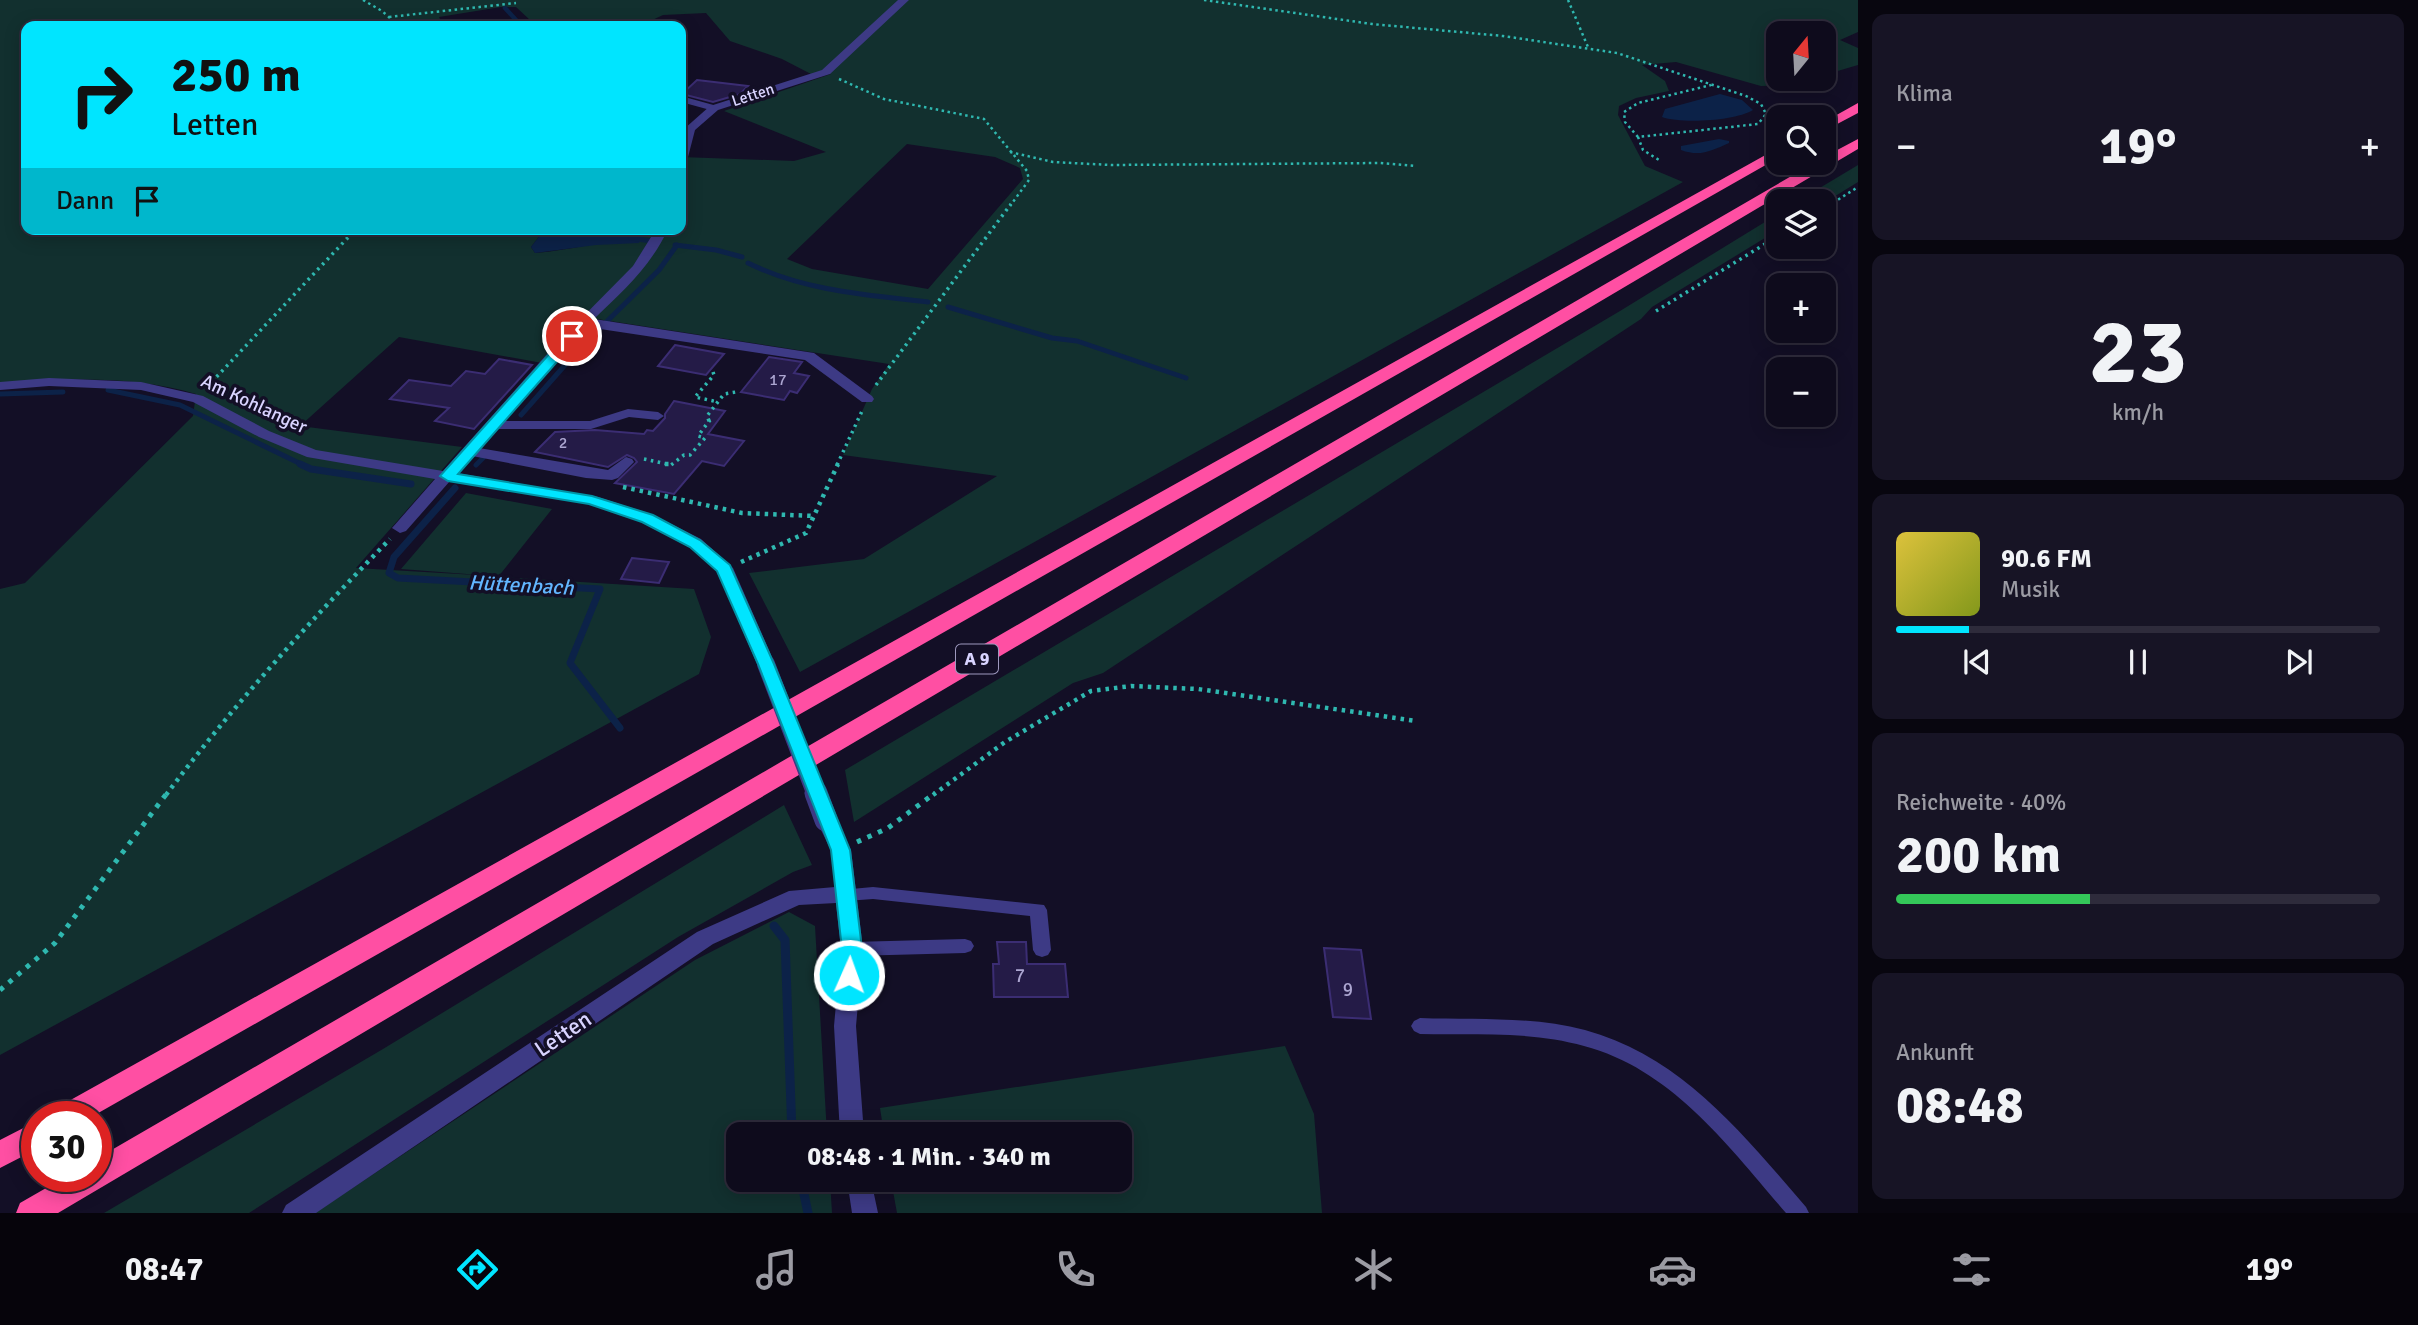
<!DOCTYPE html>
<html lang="de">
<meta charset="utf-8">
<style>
:root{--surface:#0e0b1c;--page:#171425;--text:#f1f3f6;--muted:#9b9ba3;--line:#2e2b3b;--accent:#00e5ff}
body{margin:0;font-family:Signika,sans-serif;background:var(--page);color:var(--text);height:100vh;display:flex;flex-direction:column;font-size:26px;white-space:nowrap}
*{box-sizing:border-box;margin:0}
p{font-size:23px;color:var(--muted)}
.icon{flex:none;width:38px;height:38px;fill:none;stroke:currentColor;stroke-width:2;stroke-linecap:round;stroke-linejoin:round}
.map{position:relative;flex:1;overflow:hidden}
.side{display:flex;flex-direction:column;gap:14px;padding:14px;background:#08060f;width:560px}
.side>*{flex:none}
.top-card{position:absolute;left:21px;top:21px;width:665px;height:214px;border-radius:14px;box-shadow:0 4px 18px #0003,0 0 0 2px var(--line);background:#00e5ff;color:#111;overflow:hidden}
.needle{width:46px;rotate:18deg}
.buttons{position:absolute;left:1766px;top:21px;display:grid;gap:14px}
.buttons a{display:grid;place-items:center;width:70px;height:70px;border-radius:14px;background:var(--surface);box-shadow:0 4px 18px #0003,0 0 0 2px var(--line);font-size:35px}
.speed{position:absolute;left:21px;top:1101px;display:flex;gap:14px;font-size:35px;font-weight:700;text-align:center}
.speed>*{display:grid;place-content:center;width:91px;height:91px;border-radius:50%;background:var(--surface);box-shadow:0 4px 18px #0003,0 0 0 2px var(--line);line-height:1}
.speed .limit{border:10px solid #d22;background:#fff;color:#111}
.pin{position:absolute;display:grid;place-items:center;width:60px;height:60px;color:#fff;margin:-30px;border:4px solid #fff;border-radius:50%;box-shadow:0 2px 7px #0007}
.me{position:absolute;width:77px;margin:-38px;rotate:2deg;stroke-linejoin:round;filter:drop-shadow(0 0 5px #0008)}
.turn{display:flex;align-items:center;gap:24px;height:147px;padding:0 35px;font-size:32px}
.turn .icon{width:91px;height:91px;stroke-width:2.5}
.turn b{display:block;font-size:49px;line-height:60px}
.then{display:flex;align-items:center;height:66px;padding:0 35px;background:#0003;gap:14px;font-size:26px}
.big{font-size:52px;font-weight:700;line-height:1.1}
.side .tile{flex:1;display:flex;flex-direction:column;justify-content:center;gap:10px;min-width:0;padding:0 24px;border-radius:14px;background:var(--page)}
.side .dial{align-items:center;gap:0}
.dial b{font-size:91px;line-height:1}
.song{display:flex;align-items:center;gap:21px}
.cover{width:84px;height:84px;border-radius:10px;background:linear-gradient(135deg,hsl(50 70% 55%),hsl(70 70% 35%))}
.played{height:7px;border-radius:4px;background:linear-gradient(90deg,var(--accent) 15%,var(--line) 15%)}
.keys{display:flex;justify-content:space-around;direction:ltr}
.heat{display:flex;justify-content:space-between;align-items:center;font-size:38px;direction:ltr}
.charge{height:10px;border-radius:5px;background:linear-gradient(90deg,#34c759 40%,var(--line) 0)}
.trip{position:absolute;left:726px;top:1122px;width:406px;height:70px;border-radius:14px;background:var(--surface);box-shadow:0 4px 18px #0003,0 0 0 2px var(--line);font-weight:700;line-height:70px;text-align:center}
.tabs{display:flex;height:112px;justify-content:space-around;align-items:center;background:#06040b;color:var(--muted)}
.tabs .icon{width:49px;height:49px}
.tabs .current{color:var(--accent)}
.tabs b{font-size:32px;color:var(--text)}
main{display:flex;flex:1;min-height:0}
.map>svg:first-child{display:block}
</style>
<main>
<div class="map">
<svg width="1858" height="1213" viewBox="0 0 1858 1213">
<rect width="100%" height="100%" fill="#130f26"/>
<path fill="#12302f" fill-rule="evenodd" d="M0,0H1858V32L1840,40L1858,48V65L1824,75V33H1778V79H1813L1794,85L1761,86L1676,62L1642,65L1665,81L1669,91L1636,98L1619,106L1618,115L1645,166L1683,182L800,672L749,573L864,559L997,476L843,455L872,389L889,364L597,319L553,365L399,337L300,426L462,447L356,568L493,576L401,569L466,493L552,509L498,577L694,589L711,637L699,674L0,1055V589L25,583L193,416L196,394C134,375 64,378 0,384ZM501,7H516L530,20L509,23L504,26H620L646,23L663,15L706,13L730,41L782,59L811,74H831L724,111L826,152L794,161L681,157V229H632L639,232C604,242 571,250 535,253L531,247L545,229H26V26H443L439,17ZM907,144L995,157L1020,168L1023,179L928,289L812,269L787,259Z
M1858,165V182L1824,203L1798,201Z
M1778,214V230L1652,307L1641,319L1103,673L1073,683L854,822L845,770L1620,311Z
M784,805L812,865L793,872L678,937L249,1213H104L383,1049Z
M789,912L815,926L827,1134H738V1180H830L832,1213H315L695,960Z
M1285,1046L1314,1114L1322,1213H897L891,1180H1120V1134H884L880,1108Z"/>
<path fill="#0c2248" d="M1720,94L1742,100L1753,110C1735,121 1682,124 1662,117L1665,109Z
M1719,139L1729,141V143C1711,151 1700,157 1681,150V146Z
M545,229H632L642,235L639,243L596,245L535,253L531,247Z"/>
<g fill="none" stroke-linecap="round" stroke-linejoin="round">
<path stroke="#0c2248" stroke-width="4.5" d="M505,8L516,20L511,26"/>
<path stroke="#0c2248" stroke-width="5" d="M631,238L651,241
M675,245L716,250L742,257
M748,263C805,291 866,295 928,302
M948,307L1052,338L1077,341L1186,378
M108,390L180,405L303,465
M0,394L63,392
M521,415L581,347L659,270L677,245
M476,465L483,458"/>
<path stroke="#0c2248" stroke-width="7" d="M300,464L311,469L411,484
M455,488L394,557L389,573L398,578L600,589L570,663L620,728"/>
<path stroke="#0c2248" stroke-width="9" d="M774,926L785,940L792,1134
M801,1180L808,1213"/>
</g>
<path fill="#241b47" stroke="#3b2d73" stroke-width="2" d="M697,80L748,86L740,94L713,102L682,94Z
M675,345L724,354L706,375L658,366Z
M769,357L802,362L794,373L809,376L797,393L790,391L784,400L741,392Z
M499,359L532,365L474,429L435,421L449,408L390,399L409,380L451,386L466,371L485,374Z
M674,401L725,411L708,434L744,441L724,466L702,461L674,494L615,483L637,462L634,458L627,455L608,467L535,452L555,432L595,430L644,434L647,430L653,431L665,418V414Z
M632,558L669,562L659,583L621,579Z
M997,942H1026L1027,964H1065L1068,997H994L993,964H999Z
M1324,948L1361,950L1371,1019L1333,1017Z"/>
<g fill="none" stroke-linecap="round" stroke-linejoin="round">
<path stroke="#2fb8b0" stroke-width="2.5" stroke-dasharray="2.5 3.5" stroke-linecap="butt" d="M363,0L382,11L399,26
M1204,0L1372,24L1503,36L1617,53L1746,96L1761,104L1766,114L1758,124L1638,137L1643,150L1659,160
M1568,0L1588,47
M389,17L516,3
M839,79L884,99L984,119L1027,171L1029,180L1010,206
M1638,137L1625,122L1624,112L1638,103L1711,85
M1010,152L1053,162L1111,165L1380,163L1416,166
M1828,206L1858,187"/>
<path stroke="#2fb8b0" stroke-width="3.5" stroke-dasharray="2.5 4.5" stroke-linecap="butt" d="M1824,208L1831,204
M1656,311L1778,236
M713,372L714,375L695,397L718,402
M876,385L1011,204
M207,387L356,229
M709,421L707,416L724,394L736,392
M644,459L671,465L684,455H690L705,438L698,436L709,421L715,419
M837,465L862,411"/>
<path stroke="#2fb8b0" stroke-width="4.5" stroke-dasharray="3.5 5" stroke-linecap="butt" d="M665,464H673
M623,487L742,513L814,516
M741,562L806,533L838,464
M166,795C234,704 311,620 390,539
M933,795L1005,742L1091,691L1131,686L1198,689L1416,721"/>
<path stroke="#2fb8b0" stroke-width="5" stroke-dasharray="4.5 7" stroke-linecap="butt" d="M857,842L888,828L935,793
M0,990L55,943L167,793"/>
<path fill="#3d3a85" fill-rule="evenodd" d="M681,96L717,106L718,108L714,111L681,102Z
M628,409L658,412L664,416L658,420L629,417L591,429H492L486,425L492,421H590Z
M873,887L1044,905L1047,910L1051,950L1048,955L1042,957L1036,955L1033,950L1030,916L873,899L846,901L840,900L838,895L840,890Z
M965,939L971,941L974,946L971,951L965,953L852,956L846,954L843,949L846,944L852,942Z
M1420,1018C1474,1020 1532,1016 1585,1030C1681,1056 1743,1134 1806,1207L1809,1213H1786C1730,1148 1672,1069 1584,1046C1532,1031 1474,1035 1420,1034L1414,1031L1411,1026L1414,1021Z"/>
<path fill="#3d3a85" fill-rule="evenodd" d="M898,0H909L830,74L718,110L695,130L687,161L681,164V141L684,129L710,106L822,70Z
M656,229H668C651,266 623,291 594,319L814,353L872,396L874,399L872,402H862L805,360L587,327L479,448L608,470L626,457L632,459L634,462L618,478L612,480L586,478L472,456L457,473L598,497L653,515L701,539L733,568L775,664L766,670L757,664L717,570L689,547L641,521L589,504L450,481L406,531L400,533L392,528L435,479L307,457L259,437L193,402L141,390L49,386L0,390V382L49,378L141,382L203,396L269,431L316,450L443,471L555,345L633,266Z
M826,813L833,815L851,850L863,949L856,1026L864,1134H840L834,1026L841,949L836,903L799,905L713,944L316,1213H282L286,1205L697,932L789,891L835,887L831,850L816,820L819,815Z
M847,1180H871L878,1213H852Z"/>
<path fill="#ff4fa3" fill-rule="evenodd" d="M1858,103V113L1824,131V122Z
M1858,139V149L58,1213H16L20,1203L67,1176H96V1159L1814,163H1824V157Z
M1778,148V158L93,1116H54L58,1107Z
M37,1121V1149L0,1168V1140Z"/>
<path stroke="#3d3a85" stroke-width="18" d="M766,664L816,795"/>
<path stroke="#3d3a85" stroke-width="23" d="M816,793L826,820"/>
</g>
<path fill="#00e5ff" stroke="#0095a6" stroke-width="2" d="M572,332L577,333V339L458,474L592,496L653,515L700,540L730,565L774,664L850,850L862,949L857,980L849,983L842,980L839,975L842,949L831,850L758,664L717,571L690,547L642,522L589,504L448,481L440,476L568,333Z"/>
<g text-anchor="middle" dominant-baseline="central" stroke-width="7" stroke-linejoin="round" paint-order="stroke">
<g font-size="16" fill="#d9d4ff" stroke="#130f26">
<text transform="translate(753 95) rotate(-18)">Letten</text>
</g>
<g font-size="16" fill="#aca6d1">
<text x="778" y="380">17</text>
<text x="563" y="443">2</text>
</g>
<rect fill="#130f26" stroke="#9e99be" stroke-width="2" x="956" y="644.5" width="42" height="29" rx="5"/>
<g font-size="18" font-weight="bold" fill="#d9d4ff">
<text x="977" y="659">A 9</text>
</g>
<g font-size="19" fill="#d9d4ff" stroke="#130f26">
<text transform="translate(254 404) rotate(25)">Am Kohlanger</text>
</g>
<g font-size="19" fill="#aca6d1">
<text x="1020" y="976">7</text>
<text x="1348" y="990">9</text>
</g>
<g font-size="21" font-style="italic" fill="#62b6ff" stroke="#130f26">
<text transform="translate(521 585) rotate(3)">Hüttenbach</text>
</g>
<g font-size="23" fill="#d9d4ff" stroke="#130f26">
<text transform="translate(563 1034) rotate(-34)">Letten</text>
</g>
</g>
</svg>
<div class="buttons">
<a><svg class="needle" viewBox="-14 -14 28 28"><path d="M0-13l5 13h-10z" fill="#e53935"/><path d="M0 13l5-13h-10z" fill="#9b9ba3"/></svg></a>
<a><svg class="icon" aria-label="search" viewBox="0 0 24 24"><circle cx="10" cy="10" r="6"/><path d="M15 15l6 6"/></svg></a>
<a><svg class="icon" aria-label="layers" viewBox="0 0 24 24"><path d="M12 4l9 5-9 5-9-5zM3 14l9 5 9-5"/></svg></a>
<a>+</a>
<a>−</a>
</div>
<div class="speed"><div class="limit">30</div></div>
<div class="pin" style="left:572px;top:336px;background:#d93025"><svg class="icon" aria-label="arrive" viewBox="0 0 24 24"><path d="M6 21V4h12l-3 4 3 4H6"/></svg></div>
<svg class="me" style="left:849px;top:975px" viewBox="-20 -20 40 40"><circle r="17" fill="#00e5ff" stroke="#fff" stroke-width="3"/><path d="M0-11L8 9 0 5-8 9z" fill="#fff"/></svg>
<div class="trip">08:48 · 1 Min. · 340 m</div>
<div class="top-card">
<div class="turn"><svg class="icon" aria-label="right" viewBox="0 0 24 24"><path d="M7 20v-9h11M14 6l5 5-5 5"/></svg><div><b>250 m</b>Letten</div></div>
<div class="then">Dann<svg class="icon" aria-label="arrive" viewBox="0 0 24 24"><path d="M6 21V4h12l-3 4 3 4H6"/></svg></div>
</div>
</div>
<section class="side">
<div class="tile"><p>Klima</p>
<div class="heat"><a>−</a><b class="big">19°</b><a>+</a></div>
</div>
<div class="tile dial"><b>23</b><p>km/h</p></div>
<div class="tile">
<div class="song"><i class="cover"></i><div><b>90.6 FM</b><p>Musik</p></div></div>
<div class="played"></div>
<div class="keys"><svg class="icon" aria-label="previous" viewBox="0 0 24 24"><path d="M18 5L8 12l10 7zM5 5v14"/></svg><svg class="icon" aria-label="pause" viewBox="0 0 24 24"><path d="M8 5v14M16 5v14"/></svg><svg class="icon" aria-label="next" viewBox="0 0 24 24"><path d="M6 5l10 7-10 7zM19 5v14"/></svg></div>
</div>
<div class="tile"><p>Reichweite · 40%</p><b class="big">200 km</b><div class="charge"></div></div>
<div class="tile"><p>Ankunft</p><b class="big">08:48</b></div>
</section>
</main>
<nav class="tabs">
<b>08:47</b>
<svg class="icon current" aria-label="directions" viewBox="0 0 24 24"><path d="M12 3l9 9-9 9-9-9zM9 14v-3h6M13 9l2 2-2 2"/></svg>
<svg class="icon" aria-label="music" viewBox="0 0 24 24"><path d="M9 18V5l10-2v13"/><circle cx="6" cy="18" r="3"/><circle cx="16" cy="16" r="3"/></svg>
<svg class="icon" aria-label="phone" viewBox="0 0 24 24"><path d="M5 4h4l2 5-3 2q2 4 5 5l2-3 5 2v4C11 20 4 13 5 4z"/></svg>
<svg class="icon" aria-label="climate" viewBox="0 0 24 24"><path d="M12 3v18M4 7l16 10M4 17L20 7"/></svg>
<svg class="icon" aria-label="car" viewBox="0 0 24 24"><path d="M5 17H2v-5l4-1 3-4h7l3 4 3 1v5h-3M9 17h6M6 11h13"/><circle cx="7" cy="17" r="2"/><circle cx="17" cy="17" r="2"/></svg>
<svg class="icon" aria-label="filters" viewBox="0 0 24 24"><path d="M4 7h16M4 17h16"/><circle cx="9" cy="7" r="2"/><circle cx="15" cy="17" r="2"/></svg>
<b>19°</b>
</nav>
